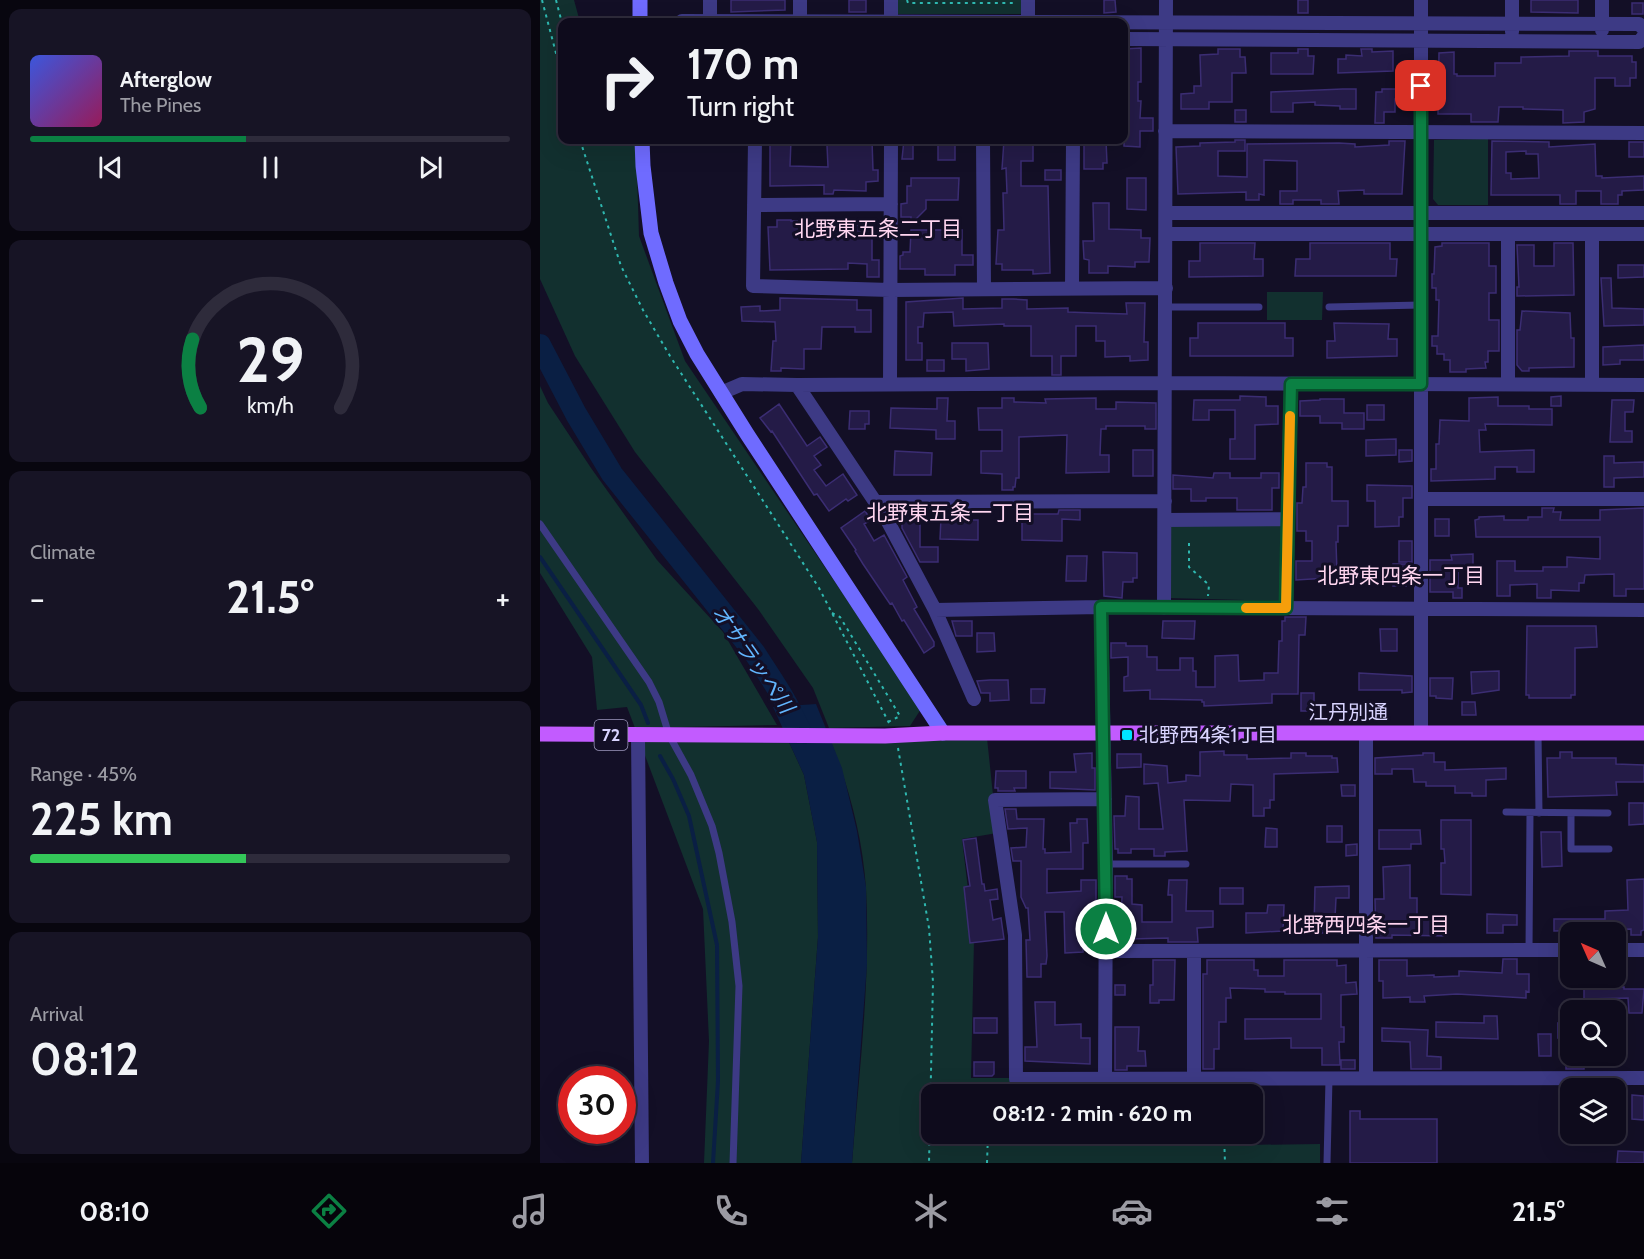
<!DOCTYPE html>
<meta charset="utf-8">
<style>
:root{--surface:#0e0b1c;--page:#171425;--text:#f1f3f6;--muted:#9b9ba3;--line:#2e2b3b;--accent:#0b8043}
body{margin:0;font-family:Cabin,"Noto Sans JP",sans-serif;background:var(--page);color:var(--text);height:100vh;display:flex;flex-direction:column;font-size:22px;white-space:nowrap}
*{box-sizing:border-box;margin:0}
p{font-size:20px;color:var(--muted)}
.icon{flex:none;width:33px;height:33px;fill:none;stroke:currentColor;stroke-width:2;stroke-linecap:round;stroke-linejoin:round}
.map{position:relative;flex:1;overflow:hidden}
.details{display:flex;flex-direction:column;gap:9px;padding:9px;background:#08060f;width:540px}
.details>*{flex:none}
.guide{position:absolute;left:18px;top:18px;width:570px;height:126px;border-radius:12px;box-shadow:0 6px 24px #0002,0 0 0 2px var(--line);background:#0e0b1c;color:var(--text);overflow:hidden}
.needle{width:39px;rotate:315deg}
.controls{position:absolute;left:1020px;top:922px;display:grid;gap:12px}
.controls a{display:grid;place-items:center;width:66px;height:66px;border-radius:12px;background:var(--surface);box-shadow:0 6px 24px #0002,0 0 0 2px var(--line);font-size:30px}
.speed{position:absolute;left:18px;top:1066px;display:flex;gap:12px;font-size:30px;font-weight:700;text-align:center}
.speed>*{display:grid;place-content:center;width:78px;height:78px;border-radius:50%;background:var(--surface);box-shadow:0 6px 24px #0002,0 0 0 2px var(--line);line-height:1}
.speed .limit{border:9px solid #d22;background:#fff;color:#111}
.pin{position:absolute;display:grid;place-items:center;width:51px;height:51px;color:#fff;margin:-26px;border-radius:12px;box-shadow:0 3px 9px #0006}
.me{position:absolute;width:66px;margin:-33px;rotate:0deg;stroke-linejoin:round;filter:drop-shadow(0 0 4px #0008)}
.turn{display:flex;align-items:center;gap:21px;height:126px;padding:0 30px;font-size:27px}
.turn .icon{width:78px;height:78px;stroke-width:2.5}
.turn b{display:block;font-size:42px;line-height:51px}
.big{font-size:45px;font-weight:700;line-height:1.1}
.details .card{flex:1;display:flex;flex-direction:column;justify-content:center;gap:9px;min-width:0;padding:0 21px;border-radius:12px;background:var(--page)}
.details .dial{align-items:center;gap:0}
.dial svg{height:156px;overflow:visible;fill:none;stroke:var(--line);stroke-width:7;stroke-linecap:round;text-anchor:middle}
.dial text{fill:var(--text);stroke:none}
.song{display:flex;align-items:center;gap:18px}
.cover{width:72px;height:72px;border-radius:9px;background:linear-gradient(135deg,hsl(230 70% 55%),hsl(330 70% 35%))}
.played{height:6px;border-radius:3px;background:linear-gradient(90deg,var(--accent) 45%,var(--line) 45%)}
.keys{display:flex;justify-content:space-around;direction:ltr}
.heat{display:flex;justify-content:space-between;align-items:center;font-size:33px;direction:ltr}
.charge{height:9px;border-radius:4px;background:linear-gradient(90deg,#34c759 45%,var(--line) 0)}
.trip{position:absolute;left:381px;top:1084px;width:342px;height:60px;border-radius:12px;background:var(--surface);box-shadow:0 6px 24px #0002,0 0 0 2px var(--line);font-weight:700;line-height:60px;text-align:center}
.tab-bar{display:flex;height:96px;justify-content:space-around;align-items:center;background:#06040b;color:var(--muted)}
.tab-bar .icon{width:42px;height:42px}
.tab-bar .on{color:var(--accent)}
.tab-bar b{font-size:27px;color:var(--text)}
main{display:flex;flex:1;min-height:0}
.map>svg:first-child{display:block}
</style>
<main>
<section class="details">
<div class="card">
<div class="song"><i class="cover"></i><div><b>Afterglow</b><p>The Pines</p></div></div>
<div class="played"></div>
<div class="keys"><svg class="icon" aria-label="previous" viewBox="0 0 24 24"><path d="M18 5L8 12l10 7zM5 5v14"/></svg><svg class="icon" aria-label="pause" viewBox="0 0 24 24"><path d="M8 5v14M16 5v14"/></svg><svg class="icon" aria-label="next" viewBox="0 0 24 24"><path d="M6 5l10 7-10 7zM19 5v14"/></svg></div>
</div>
<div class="card dial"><svg viewBox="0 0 100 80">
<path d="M14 69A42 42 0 1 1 86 69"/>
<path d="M14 69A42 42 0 0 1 10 34" stroke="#0b8043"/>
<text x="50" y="56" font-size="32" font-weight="700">29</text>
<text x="50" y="72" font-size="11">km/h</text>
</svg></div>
<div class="card"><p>Climate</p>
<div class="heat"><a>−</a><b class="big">21.5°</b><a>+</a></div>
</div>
<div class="card"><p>Range · 45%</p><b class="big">225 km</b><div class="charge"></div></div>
<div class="card"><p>Arrival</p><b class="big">08:12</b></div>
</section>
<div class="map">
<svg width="1104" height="1163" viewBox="0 0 1104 1163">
<rect width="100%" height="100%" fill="#130f26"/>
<path fill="#12302f" d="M0,0H34L40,22H22V140H96L99,236L145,361L381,709L370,726L289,728L273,688L218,609L95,452L35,356L0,279Z
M356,0H484V14H356Z
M948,139V205H898L893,199L894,140Z
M727,292H783L782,320H727Z
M0,386L8,403L51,468L117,560L183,632L237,725L95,728L87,707L57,710L52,657L0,573Z
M631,524L744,526L742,601L629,598Z
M98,737L248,740L264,775L277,842L278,937L261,1163H164L169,1041L163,909Z
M447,738L457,833L422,839L434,940L431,1078H700V1095H392V1134H699L700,1145L780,1144V1163H312C319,1072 331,980 326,889C323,839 309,787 291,742Z"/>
<path fill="#0a1f44" d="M276,704L302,768L317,831L326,887L327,964L312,1163H261L278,937L277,842L264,775L233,707Z"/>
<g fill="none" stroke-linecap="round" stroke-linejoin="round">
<path stroke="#0a1f44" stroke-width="4" d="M0,557L101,705L108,723
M120,756L133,779L149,816L177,945L178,1081L173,1163"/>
<path stroke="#0a1f44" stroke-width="22" d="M0,345L36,414L72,474L214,652C231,678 249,704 261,733"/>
</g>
<path fill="#241b47" stroke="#3b2d73" stroke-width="1.5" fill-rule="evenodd" d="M191,0H245V10L191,12Z
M309,0H326V12H309Z
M564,0H575L576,12L564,13Z
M758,0H768V13H758Z
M991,0H1038V13L991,12Z
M1092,3H1103V14H1092Z
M601,48V82H598V101H601L600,118H613V131H600V147L584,146V49Z
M678,49H700V57H705L706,73H692V102H669V109H641V94L654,93V86H661L660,55L678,54Z
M758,49H768V56H774L773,74H731V53H758Z
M821,49H832V52L853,51V71L798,73V59H806V55L822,56Z
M1029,51H1058V56H1092V62H1096V78H1090V86H1075V78H1055V109L1044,112V122L1023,123V110L983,109V107H959L958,122H931V114H898L899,53L914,52V74H917V76H955V63H981V57L1029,56Z
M803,89H816V109H800V106L775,105V102L753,103V112H731V92Z
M842,89H859V99H855V112H844V123H835L836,92H842Z
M695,110H706V122H695Z
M251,140L250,166L288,167L287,145H314V140H332L333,170H338V181L326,182V191L294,190L293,194H284V185L230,186V141Z
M364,140H373V159H362Z
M398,140H415V160H398Z
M464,140H493V161H481V186H508L510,273L493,274V270H462V264H456L458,230H464L463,193H467L466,168L462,169Z
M547,140H566L567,163H563V169H544V141Z
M695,140H705V151H678V176L707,177V144L799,143L815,144V147L849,145V141H865L862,194H824V190L798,191L799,204H781V200H753V204H740V191H757V161L724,160V195L719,194V200H706V192L638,194L636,147L660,146V143L695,142Z
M952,141L1009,142V147L1055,144L1056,176H1062V178L1104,176V190L1082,191V195H1078V204H1061V191H1036V204H1020V195H951ZM986,151V154H998L999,178L971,179V173H966V152Z
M1089,142H1104V157H1089Z
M505,170H521V180H505Z
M371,178H419L418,200H386V209L371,224V217H361V204L367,203V186H371Z
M587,178H606V210L587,209Z
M553,203H569V229L601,230V238H610L609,262H595V267L568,266V273H549V260L544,259L543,241H554Z
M237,220H251V221L297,220V225L332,226V260H339V277H327V264L308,263V269L230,270L228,227H237Z
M371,230H422V255H433V265H415V275H385V269H360V256L363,255V252H370Z
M660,243H715L714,259H723V276L649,277V261H660Z
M770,243H850V259H857L856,276H755L756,259H770Z
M902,243H949V266H956V293H949V320H959V351H948V362H945L946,368L926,369V372H910V360H904V354H897V346H892V336H898L899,300H896V288H892V274H894L895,247L902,246Z
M1014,243H1033L1034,295L977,296V287H979L977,245H994V266H1014Z
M1078,265H1104V277L1078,278Z
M1061,278H1071L1072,308L1104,309V325L1064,326Z
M240,298L317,300V310H331V332H315V327H282L281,349H264V369L241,368V371H231L233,341H236L235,322L202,321L201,307L220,306V311L240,310Z
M423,298V309L462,308V299H473L487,300V309L528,308V312L554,313L587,314L586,303H605L604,342H608V360L590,361V356L565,357V341H556V326H536V356H521V375H512V356H491V326H464V324L414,326L413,312L384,313L383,327H378V343H382V360H366V302Z
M982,311L1030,313L1031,338H1034V367L989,368V371H982L977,365V330H980Z
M658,323H745V338H753V356H650V338H658Z
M794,323L849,324L848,339H857V356L787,358V341H795Z
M412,343H448L449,369L426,371V359H412Z
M1104,345V360H1080V364L1063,365V347Z
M387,360H404V371H387Z
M700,396L726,397V406H738V424L715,425V459H690V439H695V410H669V420H653L654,400H700Z
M1021,396V406H1011V397Z
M958,397V406H989V409H1012V425L945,424L946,430H939L940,452L994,450V472H977V467H955V479L891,481V469H896V444H899L900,420L929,421V398Z
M397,398H408L407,421H415V439H396V430L350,428L351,408L397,409Z
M462,398H474V402L506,403L505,399L556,398V409H576V402L616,403V429H605V426H566V429H561L560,455H569V472L526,473L527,435L479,437V478H476L475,487H473V490H462V474L441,473V451H462V430H439L438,408H462Z
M780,399H804V413H824V429H802V423H780V416H760V401L780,400Z
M1072,400H1094L1093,412H1085V431H1092V442H1070Z
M239,404L267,446L280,437L287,447L274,456L281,465L274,470L286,486L303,474L317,495L308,501L306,499L289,511L277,494L274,495L232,431L231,432L220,418Z
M827,405H844V420H827Z
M310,411H329V424H325V429H309Z
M856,439V455L826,456V440Z
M593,450H613V476H593Z
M859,450H872V461L859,462Z
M355,451L392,453L391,475H354Z
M1064,456H1074V463L1104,462V477L1074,478V487H1064Z
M766,463H787V467H792V501H808V526H798V542H796L797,573H788V578L756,580V561H772V541H766V531H757V503H762L763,487H766Z
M674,473H690V478H721V473H739V488H732V510H697V498H666V501H651V489H633V475L673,478Z
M827,485L872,486V498H863V517H859V526L835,527V501H827Z
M1002,508H1014L1013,512H1021L1020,520H1060V510L1104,508V589H1086V596H1074V574L1045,575L1044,583H1039V591L1011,590V598H997V584L970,585V596H957V561H975V571H1003V567H1027V557L1060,559V537H936L935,520L939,519V517L964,516V520H988V517H1002Z
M519,510H540V520L522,519V541L482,540V514H518Z
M325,511L331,520L324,524L334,541L344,535L367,577L363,580L377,607L374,609L394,642V646L384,653L364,620L362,621L352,603L350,604L323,564L315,551L316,550L301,528Z
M362,513H380V547H398V562H380L362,528Z
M408,515H419V520H438V540L400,539L401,518L408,519Z
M895,519H909V536H895Z
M859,541H872V562H859Z
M563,552L597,553V578H593V582H583L582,598L564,596Z
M933,554V568L918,569V588H922V598H913V592H890V560H912L911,555Z
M527,556H547L546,581H526Z
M853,564H866V586H853Z
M745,617H766L765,635H759L758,694H732V703L664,706V702H662V700L610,699V690L584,691V677L588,676V657L571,658V643H586V646H607V657H617V670H640V658H653V671H656V687H675V656L698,655L699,681L724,680V673H738L739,641H742V621H745Z
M412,621H432V636H416Z
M623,621H655L654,639L622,638Z
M987,626H1056L1057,647L1035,648V695H1031V698H989V695H986Z
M840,629H857V651H841Z
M437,633H454L455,651L437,652Z
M959,671V690L932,694L931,672Z
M819,673L872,676V692L862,693V690H819Z
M890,678H913L912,699L896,698V696H890Z
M450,680H468L469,700L450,701V693H441L437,681Z
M491,689H505L504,703H491Z
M761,693H774V711H761Z
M922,702H935L936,715H922Z
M684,751V755H707V759L751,758V753H766V756H792V758H797L798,772L734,774V800H730V808H724V816H713V785L691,784L690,801L644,800L647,851L625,852V856H614V849H591V853H578V849H575L574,816H585L586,796L599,797V829H623L618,783L604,784V764L627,766L628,783L646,781V775L660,776V752Z
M1020,752H1032V758H1076V764L1104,765V782H1076L1077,795L1008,797L1007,758H1020Z
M552,753V768H555V790L510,788V772H536L534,754Z
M883,753H894V762H905V770L966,768V779L946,780V796H932V793H915V786H886V782H874L873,769H852V774H835V758L883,755Z
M577,754H601V767L577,768Z
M456,771H486V788H474L475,791H458V788H455Z
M801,785H815V796H802Z
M1089,803H1104V824L1089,825Z
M465,809H476L477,819H504L503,849H505V853L531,852L530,823H537V819H547L548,843H543V869H507V893L541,891V880H556V912H550V928H542L543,952L525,953L524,912H505L507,956L506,964H501V977H487L486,940H490L488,908H486L481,897V861H473L471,848L486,847L487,828L468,829Z
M901,820H931V895L901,894V863H905L904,849H901Z
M787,826H802V842H787Z
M726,828L737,829V847H725Z
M839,830H880L881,844H871V849H839Z
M1001,832H1021L1022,866L1002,867Z
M436,838L442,884H444L445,891L457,889L458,899L450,900L453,920L461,918L464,939L430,943L424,887L430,886L423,840Z
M817,844V855L806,856V845Z
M870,865V898H877V918L907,917V936L852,935V938H836L835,899H844L843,867Z
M575,876H587V879H592V904L602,905V922H632V895H628L629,880H647L646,911H673V927L657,928L658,942H628V938L589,939V941H575V918H581L582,897H575Z
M1104,879V930L1101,931V935H1091V929L1014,931V919H1065V911L1088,910L1087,880Z
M809,886V898H796L795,918H804V933H776V928H774L775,887Z
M680,888H703V904H680Z
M728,905H744L743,931L706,933V913H727Z
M947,914L977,915V925H963V933H947Z
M963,959H977V974H989V992L986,991V998L917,994L884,996L885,1002H870V997L843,998V981H839V960H867V976L894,975V977L919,976V971L962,973Z
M613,960H635L634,1000H619V1003H610V985H613Z
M667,960H714V970H718V976H744V960H797V966L806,965V983L816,982L817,994L801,995V1027H804V1042H799L800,1065H782V1048H751V1038L705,1039V1019H781V994H745V992H725V989L690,988L691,998H686V1022H679V1049H674V1069H663V974H667Z
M1044,978H1062V986L1084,987V989H1104L1102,1013H1089L1088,998L1044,999Z
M575,985H585V995H575Z
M495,1002H515V1025L541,1024V1038H550V1064L485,1061V1047H497Z
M944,1016H957L958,1039L896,1037V1022L944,1023Z
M434,1018H457V1033H434Z
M1018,1023H1030V1038H1018Z
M575,1027H599L598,1051H605L606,1066H587V1070H575Z
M842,1028L888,1030L887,1056L901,1057V1069H871L870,1042L842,1041Z
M998,1034H1011V1056H999Z
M1044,1057V1069H1026V1058Z
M801,1060H815V1069H801Z
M434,1062H454V1074L452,1076H434Z
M1092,1095L1104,1096V1120L1092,1119Z
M810,1111H820V1119H897V1163H810Z
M1078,1151L1104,1152V1163H1077Z"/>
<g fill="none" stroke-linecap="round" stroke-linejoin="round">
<path stroke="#2fb8b0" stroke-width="2" stroke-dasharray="3 4.5" stroke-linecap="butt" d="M2,0L22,76
M16,0L22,23
M367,0L368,3H472V0
M40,140L81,266L103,310L130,356L279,588L349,723
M649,543V567L669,585L668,596
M292,613L300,617L360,716L348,722
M358,748L389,928L393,982L389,1163
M684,1134L685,1163
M447,1163L448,1134"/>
<path stroke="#3d3a85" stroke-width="7" d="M626,307H719
M789,307L881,305
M0,524L109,682L119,702L129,735L151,775L172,826L179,853L192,922L199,986L193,1163
M998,733L999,813
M966,812L1068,813
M1031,813V849H1069
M566,864H646
M989,950L990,813
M787,1163L789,1079"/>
<path stroke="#3d3a85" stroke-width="14" d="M260,0V22
M351,0V22
M881,0V733
M1062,0V30
M170,21V0
M488,21V0
M141,22L142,21L1099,24L1104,29
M972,32V0
M584,39L1099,42L1104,36
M625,131L1104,133
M215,140L213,286L350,290L626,288
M443,140L444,288
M214,205L351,204
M626,213H1104
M626,234H1104
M532,288L533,140
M350,384L351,140
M968,384V234
M1052,384V234
M257,385L346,518L395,610L434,699
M181,393L202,384L257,385L626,383L1104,385
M881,499H1104
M336,502L625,501
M625,520L748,519
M561,607L566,864L565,1078
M624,608L626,0
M746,608L751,384
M395,610L561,607L1104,610
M826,733V1078
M98,735L102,1163
M565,799L455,800L475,935L476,1079L1104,1078
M1076,950H1104
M566,951L1030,950
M654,1080V951"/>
<path stroke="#6f6bff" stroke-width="15" d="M100,22V0
M102,140L103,166L111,233L126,283L140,321L157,354L207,434L403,733"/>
<path stroke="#c25bff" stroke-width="15" d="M0,734L345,736L403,733H1104"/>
</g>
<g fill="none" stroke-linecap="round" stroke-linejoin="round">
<defs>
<path id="route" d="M566,929L561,607L746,608L751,384H881V86"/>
</defs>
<use href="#route" stroke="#07532c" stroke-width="15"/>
<use href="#route" stroke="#0b8043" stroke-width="10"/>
<path stroke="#f59e0b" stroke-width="10" d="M706,608H746L750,416"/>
</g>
<rect fill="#00e5ff" stroke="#130f26" stroke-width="2" x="581" y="729" width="12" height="12" rx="3"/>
<g text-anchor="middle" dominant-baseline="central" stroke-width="6" stroke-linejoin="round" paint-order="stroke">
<rect fill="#130f26" stroke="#9e99be" stroke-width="1.5" x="54.5" y="720" width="33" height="30" rx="4.5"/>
<g font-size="18" font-weight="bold" fill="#d9d4ff">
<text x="71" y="735">72</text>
</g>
<g font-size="20" fill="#d9d4ff" stroke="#130f26">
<text x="808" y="712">江丹別通</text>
</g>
<g font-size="20" fill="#d9d4ff" stroke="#130f26" text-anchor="start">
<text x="599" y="735">北野西4条1丁目</text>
</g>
<g font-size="21" fill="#ffd6f0" stroke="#130f26">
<text x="338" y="228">北野東五条二丁目</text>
<text x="410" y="512">北野東五条一丁目</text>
<text x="861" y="575">北野東四条一丁目</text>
<text x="826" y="924">北野西四条一丁目</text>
</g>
<g font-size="21" font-style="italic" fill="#62b6ff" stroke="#130f26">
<text transform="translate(213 659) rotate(55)">オサラッペ川</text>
</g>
</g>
</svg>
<div class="controls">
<a><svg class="needle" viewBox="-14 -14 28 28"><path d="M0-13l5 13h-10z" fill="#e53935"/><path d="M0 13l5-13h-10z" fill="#9b9ba3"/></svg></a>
<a><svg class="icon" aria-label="search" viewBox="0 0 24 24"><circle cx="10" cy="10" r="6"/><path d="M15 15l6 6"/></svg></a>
<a><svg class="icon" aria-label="layers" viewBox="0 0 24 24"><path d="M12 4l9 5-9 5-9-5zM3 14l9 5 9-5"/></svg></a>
</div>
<div class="speed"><div class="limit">30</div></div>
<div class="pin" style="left:881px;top:86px;background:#d93025"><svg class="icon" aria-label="arrive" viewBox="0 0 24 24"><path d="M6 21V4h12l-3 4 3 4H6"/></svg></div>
<svg class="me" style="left:566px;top:929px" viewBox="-20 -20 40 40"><circle r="17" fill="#0b8043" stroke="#fff" stroke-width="3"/><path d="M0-11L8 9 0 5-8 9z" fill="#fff"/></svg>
<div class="trip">08:12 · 2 min · 620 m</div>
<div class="guide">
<div class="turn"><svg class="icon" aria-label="right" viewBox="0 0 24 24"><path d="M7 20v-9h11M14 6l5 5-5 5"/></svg><div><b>170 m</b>Turn right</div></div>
</div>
</div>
</main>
<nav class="tab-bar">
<b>08:10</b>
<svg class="icon on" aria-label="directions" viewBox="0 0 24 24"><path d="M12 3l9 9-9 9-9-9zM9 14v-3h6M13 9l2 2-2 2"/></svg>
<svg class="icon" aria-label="music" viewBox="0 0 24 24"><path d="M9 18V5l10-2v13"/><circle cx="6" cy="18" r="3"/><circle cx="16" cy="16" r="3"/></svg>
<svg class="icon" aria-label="phone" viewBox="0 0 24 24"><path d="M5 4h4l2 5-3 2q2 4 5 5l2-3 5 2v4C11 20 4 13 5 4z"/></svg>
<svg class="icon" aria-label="climate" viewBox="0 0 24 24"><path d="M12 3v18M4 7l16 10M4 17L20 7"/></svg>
<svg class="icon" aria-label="car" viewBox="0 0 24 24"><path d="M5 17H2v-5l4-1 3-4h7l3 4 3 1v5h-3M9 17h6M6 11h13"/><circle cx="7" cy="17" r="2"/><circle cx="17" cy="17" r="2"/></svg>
<svg class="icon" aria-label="filters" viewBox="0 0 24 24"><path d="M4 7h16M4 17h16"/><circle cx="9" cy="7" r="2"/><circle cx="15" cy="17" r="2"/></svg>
<b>21.5°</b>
</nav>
